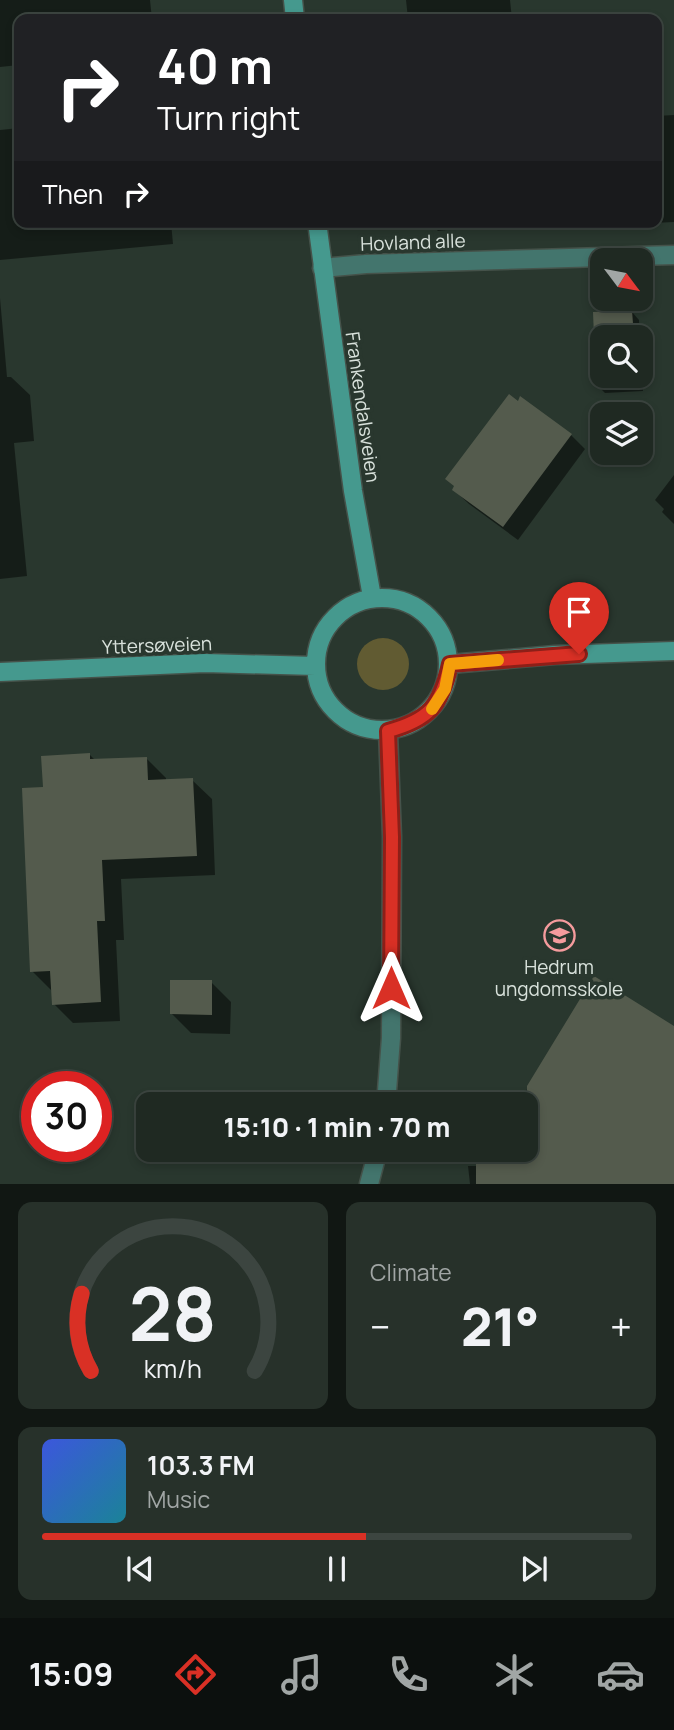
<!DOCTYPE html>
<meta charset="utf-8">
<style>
:root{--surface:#1f2922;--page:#27312a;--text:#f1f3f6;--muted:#a1a6a5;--line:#3c4540;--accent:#d93025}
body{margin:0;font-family:Manrope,sans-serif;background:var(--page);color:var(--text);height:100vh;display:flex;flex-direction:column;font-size:26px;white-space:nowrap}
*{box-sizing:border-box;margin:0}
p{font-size:23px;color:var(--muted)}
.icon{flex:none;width:38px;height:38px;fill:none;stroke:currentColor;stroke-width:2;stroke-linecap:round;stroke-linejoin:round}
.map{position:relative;height:1184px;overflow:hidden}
.side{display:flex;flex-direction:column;gap:18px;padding:18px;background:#111713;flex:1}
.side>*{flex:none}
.banner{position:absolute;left:14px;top:14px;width:648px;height:214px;border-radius:14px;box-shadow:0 4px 10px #0003,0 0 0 2px var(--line);background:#202124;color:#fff;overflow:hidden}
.needle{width:46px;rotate:122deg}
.tools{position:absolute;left:590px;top:248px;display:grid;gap:14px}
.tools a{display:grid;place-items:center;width:63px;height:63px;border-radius:14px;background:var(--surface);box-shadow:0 4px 10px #0003,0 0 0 2px var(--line);font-size:35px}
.speed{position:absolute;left:21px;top:1071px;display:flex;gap:14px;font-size:35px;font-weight:700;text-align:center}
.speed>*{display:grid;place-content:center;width:91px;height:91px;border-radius:50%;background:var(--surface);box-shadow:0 4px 10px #0003,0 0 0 2px var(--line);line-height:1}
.speed .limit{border:10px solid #d22;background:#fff;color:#111}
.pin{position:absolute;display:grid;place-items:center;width:60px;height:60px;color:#fff;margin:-72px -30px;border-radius:50% 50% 50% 0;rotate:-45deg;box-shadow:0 0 7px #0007}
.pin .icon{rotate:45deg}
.me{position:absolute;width:77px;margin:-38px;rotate:0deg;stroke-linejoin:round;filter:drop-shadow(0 0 5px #0008)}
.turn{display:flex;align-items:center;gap:24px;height:147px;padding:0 28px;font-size:32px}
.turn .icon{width:91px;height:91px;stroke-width:2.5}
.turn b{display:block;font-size:49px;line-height:60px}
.then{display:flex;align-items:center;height:66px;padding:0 28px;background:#0003;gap:14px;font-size:26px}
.big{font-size:52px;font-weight:800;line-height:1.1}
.side .tile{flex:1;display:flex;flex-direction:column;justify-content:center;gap:10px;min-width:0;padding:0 24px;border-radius:14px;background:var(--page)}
.side .dial{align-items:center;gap:0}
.dial svg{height:182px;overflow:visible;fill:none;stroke:var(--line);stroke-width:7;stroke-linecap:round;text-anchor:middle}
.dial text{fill:var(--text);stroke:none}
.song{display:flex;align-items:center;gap:21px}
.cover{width:84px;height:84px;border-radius:10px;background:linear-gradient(135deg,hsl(230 70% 55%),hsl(190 70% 35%))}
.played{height:7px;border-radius:4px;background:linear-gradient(90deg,var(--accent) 55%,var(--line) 55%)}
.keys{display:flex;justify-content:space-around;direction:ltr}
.heat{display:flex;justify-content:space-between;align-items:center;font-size:38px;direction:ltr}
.side .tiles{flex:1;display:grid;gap:18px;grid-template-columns:1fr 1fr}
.tile:last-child{grid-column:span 2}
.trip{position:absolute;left:136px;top:1092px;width:402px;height:70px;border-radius:14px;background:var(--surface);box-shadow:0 4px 10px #0003,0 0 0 2px var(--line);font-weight:800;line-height:70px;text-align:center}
.tabs{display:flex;height:112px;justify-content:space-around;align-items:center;background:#0c100e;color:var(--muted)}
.tabs .icon{width:49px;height:49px}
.tabs .on{color:var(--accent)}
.tabs b{font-size:32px;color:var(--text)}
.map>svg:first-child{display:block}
</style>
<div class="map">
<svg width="674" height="1184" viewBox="0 0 674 1184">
<rect width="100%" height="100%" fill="#29372e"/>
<path fill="#615b32" d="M357 664a26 26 0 1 1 52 0a26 26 0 1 1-52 0Z"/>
<path fill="#0007" d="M0,0H150L152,19H19V65L0,67Z
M406,0H510L512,19H408Z
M674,115V222L633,224L631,222H656V116Z
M19,128V222H171L173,244L0,260V130Z
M429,222H518L438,231Z
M522,222H566V224L526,226Z
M0,298L7,377H11L30,395L34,441L14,443L27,576L0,579Z
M632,312L639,320L640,338H602V376H640V345L643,391L605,393L597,385L594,314Z
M571,435L585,449L518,540L469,504L454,490Z
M674,475V524L662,512L664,509L655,500Z
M90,755L95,760L146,758L166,778V781L192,780L212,799L215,875L121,879L124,940H116L120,1021L73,1023L54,1004L52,991L32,971L45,789Z
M594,979L674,1028V1184H470L468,1166H476L478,1150H527V1104H518Z
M211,982L231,1002L230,1034L191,1033L172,1014Z"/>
<path fill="#545b4d" d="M632,310L634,338H602V376H636V384L596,386L593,312Z
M509,394L518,401L520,396L572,434L503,527L452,490L454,486L445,479Z
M90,753V759L147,757L148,780L193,778L197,856L102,860L105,921H97L101,1002L52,1005L50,971L30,972L22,788L43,787L41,756Z
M594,976L674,1026V1184H476V1150H527V1086Z
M170,980H212V1015L170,1014Z"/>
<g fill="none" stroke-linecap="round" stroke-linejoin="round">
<defs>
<path id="minor" d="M322,268L366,264L674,255
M386,1104L391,1038L392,837L388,731
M369,1184L378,1150"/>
<path id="secondary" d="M293,0L295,19
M317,222L353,491L372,597
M316 664a66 66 0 1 1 132 0a66 66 0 1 1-132 0Z
M450,664L555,655L674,651
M0,672L205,663L315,666"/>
</defs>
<use href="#minor" stroke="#45524a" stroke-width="21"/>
<use href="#secondary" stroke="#45524a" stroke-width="21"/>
<use href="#minor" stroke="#43756d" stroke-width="18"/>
<use href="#secondary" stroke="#45998e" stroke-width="18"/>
</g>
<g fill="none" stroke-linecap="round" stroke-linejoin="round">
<defs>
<path id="route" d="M391,988L392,837L388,731C429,720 441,706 450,664L579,654"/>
</defs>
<use href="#route" stroke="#8d1f18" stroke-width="18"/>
<use href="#route" stroke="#d93025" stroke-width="12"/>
<path stroke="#f59e0b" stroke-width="12" d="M432,709L445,689L450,664L498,660"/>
</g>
<defs>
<symbol id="school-ring" viewBox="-11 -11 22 22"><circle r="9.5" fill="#29372e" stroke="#f59b9d" stroke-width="1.5"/><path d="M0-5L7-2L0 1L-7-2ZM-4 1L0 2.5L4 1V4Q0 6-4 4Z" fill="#f59b9d"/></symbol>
</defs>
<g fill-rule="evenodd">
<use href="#school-ring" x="542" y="918" width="35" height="35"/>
</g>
<g text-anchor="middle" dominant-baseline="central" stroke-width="7" stroke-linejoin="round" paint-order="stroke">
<g font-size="19" fill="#d9e2dc" stroke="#29372e">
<text transform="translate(413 242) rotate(-2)">Hovland alle</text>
<text transform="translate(363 407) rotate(82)">Frankendalsveien</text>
<text transform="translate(157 645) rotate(-2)">Yttersøveien</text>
</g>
<g font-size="19" fill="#d9e2dc" stroke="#29372e">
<text x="559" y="967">Hedrum<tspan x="559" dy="22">ungdomsskole</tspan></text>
</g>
</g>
</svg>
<div class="tools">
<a><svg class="needle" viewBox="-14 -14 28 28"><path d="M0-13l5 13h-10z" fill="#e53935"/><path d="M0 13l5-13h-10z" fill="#a1a6a5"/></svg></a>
<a><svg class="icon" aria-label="search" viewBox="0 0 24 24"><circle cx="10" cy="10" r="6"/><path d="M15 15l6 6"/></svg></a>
<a><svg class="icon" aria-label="layers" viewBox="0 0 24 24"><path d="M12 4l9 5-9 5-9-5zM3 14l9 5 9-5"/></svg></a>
</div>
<div class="speed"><div class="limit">30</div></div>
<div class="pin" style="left:579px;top:654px;background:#d93025"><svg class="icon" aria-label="arrive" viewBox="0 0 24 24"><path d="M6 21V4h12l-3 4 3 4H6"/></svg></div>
<svg class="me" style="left:391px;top:988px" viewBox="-20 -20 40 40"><path d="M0-17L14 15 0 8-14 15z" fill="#d93025" stroke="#fff" stroke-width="4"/></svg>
<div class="trip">15:10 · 1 min · 70 m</div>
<div class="banner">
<div class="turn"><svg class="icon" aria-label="right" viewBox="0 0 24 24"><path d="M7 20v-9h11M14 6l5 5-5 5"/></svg><div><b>40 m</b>Turn right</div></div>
<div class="then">Then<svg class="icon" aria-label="right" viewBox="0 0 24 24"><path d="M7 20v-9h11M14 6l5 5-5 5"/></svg></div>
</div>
</div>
<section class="side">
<div class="tiles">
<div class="tile dial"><svg viewBox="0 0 100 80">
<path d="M14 69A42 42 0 1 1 86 69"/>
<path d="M14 69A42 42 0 0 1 10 35" stroke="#d93025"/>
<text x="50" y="56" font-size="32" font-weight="700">28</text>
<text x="50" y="72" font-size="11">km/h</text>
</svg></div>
<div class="tile"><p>Climate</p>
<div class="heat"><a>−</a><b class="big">21°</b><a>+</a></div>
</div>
<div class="tile">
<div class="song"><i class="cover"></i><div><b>103.3 FM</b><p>Music</p></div></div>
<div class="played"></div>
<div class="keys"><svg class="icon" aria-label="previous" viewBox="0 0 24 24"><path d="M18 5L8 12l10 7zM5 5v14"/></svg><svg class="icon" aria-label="pause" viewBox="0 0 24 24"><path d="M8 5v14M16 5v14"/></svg><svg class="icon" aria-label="next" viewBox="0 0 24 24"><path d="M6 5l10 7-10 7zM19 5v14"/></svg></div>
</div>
</div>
</section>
<nav class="tabs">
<b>15:09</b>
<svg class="icon on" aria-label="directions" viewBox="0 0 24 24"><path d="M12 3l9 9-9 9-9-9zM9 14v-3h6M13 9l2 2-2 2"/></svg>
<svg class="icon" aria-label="music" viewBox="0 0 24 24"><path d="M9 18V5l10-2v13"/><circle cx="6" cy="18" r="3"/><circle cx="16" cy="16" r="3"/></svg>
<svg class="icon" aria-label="phone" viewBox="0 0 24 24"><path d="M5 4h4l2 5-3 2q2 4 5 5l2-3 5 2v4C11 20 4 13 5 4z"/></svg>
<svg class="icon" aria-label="climate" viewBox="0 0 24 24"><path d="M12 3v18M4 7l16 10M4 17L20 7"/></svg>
<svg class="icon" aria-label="car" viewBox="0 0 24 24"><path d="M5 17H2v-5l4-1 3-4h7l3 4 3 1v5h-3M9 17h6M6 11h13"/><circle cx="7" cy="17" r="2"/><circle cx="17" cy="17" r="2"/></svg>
</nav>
